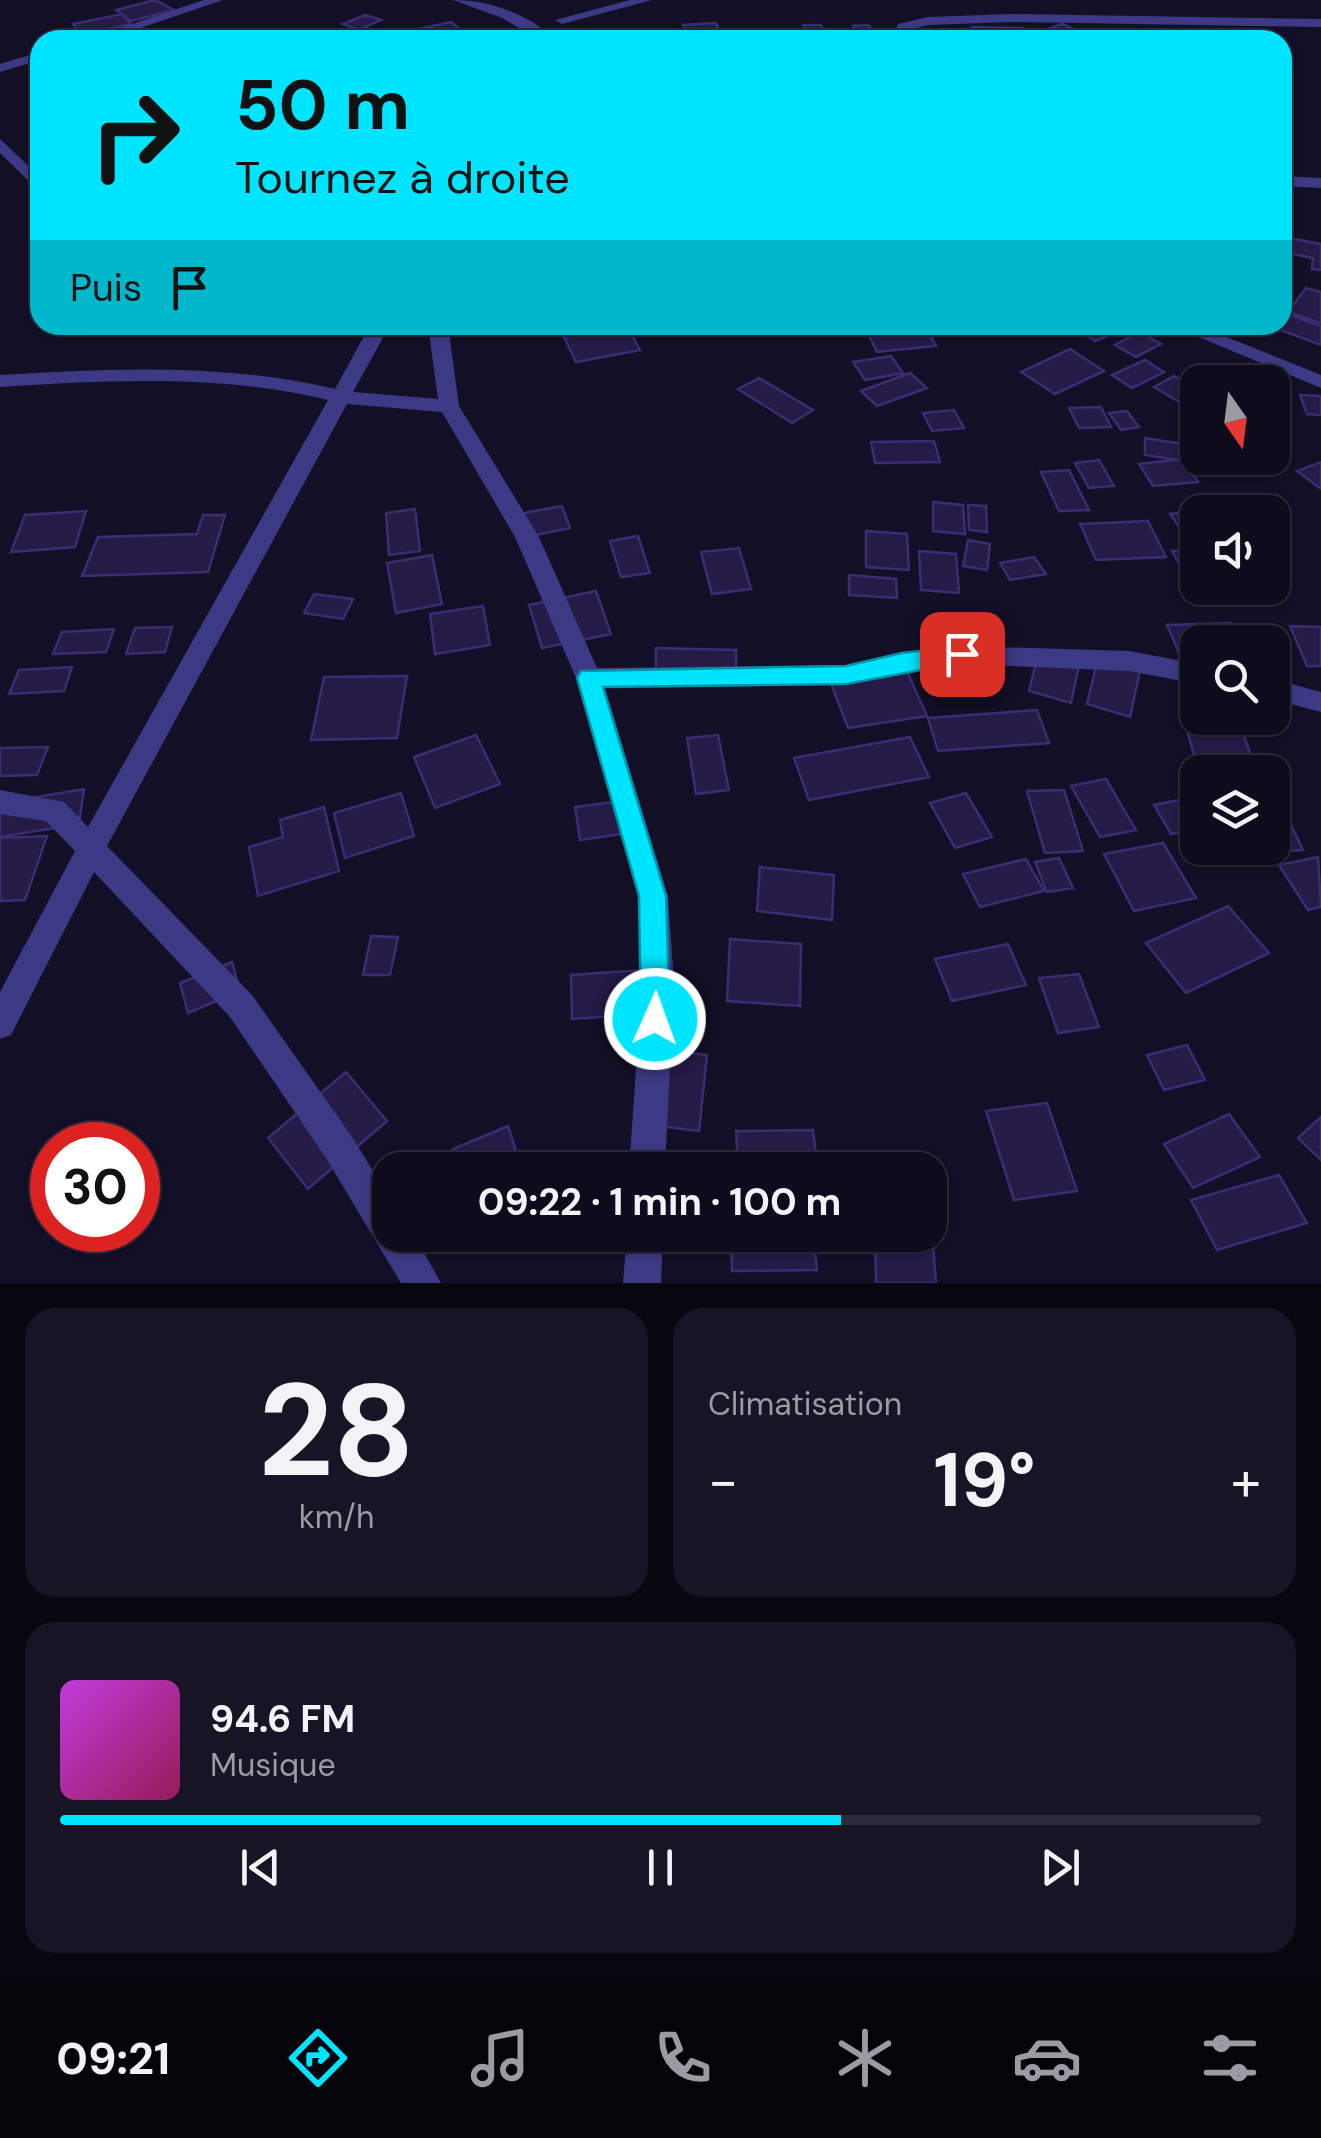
<!DOCTYPE html>
<html lang="fr">
<meta charset="utf-8">
<style>
:root{--surface:#0e0b1c;--page:#171425;--text:#f1f3f6;--muted:#9b9ba3;--line:#2e2b3b;--accent:#00e5ff}
body{margin:0;font-family:"DM Sans",sans-serif;background:var(--page);color:var(--text);height:100vh;display:flex;flex-direction:column;font-size:38px;white-space:nowrap}
*{box-sizing:border-box;margin:0}
p{font-size:32px;color:var(--muted)}
.icon{flex:none;width:55px;height:55px;fill:none;stroke:currentColor;stroke-width:2;stroke-linecap:round;stroke-linejoin:round}
.map{position:relative;height:1283px;overflow:hidden}
.sheet{display:flex;flex-direction:column;gap:25px;padding:25px;background:#08060f;flex:1}
.sheet>*{flex:none}
.top-card{position:absolute;left:30px;top:30px;width:1262px;height:305px;border-radius:30px;box-shadow:0 2px 8px #0004,0 0 0 2px var(--line);background:#00e5ff;color:#111;overflow:hidden}
.needle{width:65px;rotate:166deg}
.controls{position:absolute;left:1180px;top:365px;display:grid;gap:20px}
.controls a{display:grid;place-items:center;width:110px;height:110px;border-radius:20px;background:var(--surface);box-shadow:0 2px 8px #0004,0 0 0 2px var(--line);font-size:50px}
.speed{position:absolute;left:30px;top:1122px;display:flex;gap:20px;font-size:50px;font-weight:700;text-align:center}
.speed>*{display:grid;place-content:center;width:130px;height:130px;border-radius:50%;background:var(--surface);box-shadow:0 2px 8px #0004,0 0 0 2px var(--line);line-height:1}
.speed .limit{border:15px solid #d22;background:#fff;color:#111}
.pin{position:absolute;display:grid;place-items:center;width:85px;height:85px;color:#fff;margin:-42px;border-radius:20px;box-shadow:0 5px 15px #0006}
.me{position:absolute;width:110px;margin:-55px;rotate:2deg;stroke-linejoin:round;filter:drop-shadow(0 0 8px #0008)}
.turn{display:flex;align-items:center;gap:35px;height:210px;padding:0 40px;font-size:45px}
.turn .icon{width:130px;height:130px;stroke-width:2.5}
.turn b{display:block;font-size:70px;line-height:85px}
.then{display:flex;align-items:center;height:95px;padding:0 40px;background:#0003;gap:20px;font-size:38px}
.big{font-size:75px;font-weight:700;line-height:1.1}
.sheet .tile{flex:1;display:flex;flex-direction:column;justify-content:center;gap:15px;min-width:0;padding:0 35px;border-radius:30px;background:var(--page)}
.sheet .dial{align-items:center;gap:0}
.dial b{font-size:130px;line-height:1}
.song{display:flex;align-items:center;gap:30px}
.cover{width:120px;height:120px;border-radius:15px;background:linear-gradient(135deg,hsl(290 70% 55%),hsl(330 70% 35%))}
.played{height:10px;border-radius:5px;background:linear-gradient(90deg,var(--accent) 65%,var(--line) 65%)}
.keys{display:flex;justify-content:space-around;direction:ltr}
.heat{display:flex;justify-content:space-between;align-items:center;font-size:55px;direction:ltr}
.sheet .tiles{flex:1;display:grid;gap:25px;grid-template-columns:1fr 1fr}
.tile:last-child{grid-column:span 2}
.trip{position:absolute;left:372px;top:1152px;width:575px;height:100px;border-radius:30px;background:var(--surface);box-shadow:0 2px 8px #0004,0 0 0 2px var(--line);font-weight:700;line-height:100px;text-align:center}
.dock{display:flex;height:160px;justify-content:space-around;align-items:center;background:#06040b;color:var(--muted)}
.dock .icon{width:70px;height:70px}
.dock .selected{color:var(--accent)}
.dock b{font-size:45px;color:var(--text)}
.map>svg:first-child{display:block}
</style>
<div class="map">
<svg width="1321" height="1283" viewBox="0 0 1321 1283">
<rect width="100%" height="100%" fill="#130f26"/>
<path fill="#241b47" stroke="#3b2d73" stroke-width="2.5" d="M155,0L174,10L131,21L116,10Z
M122,14L131,24L81,35L73,24Z
M365,15L381,20L359,30L343,24Z
M451,22L465,33L419,40L409,31Z
M716,23L721,35L688,36L683,25Z
M1062,24L1082,33L1062,40L1042,31Z
M803,25H821L827,40H808Z
M869,25L876,38L831,40L828,33L856,32L853,26Z
M972,27L1023,28L1028,40H977Z
M254,29L260,40H210L208,37Z
M1284,237L1321,244V270L1312,269L1313,258L1282,252Z
M1306,288L1321,292V323L1288,312Z
M1282,312L1321,326V345L1267,325H1282Z
M864,325H906L910,333L928,331L936,346L877,352Z
M1071,325H1111L1121,331L1095,341Z
M627,326L640,350L576,362L564,337Z
M1140,332L1161,344L1136,357L1115,345Z
M1070,349L1104,371L1055,394L1021,372Z
M891,356L903,373L865,380L853,362Z
M1145,360L1164,372L1132,388L1112,375Z
M910,373L927,388L877,406L861,391Z
M1174,376L1198,391V413L1154,387Z
M759,378L813,410L792,423L738,389Z
M1300,395L1321,396V415L1307,414Z
M1101,407L1111,427L1079,428L1069,408Z
M954,410L964,428L932,431L923,413Z
M1127,411L1139,427L1121,430L1109,413Z
M1145,438L1183,444L1184,461L1145,455Z
M934,441L940,462L875,463L871,442Z
M1182,459L1198,482L1153,486L1139,464Z
M1099,460L1114,486L1089,488L1075,463Z
M1321,462V489L1297,471Z
M1069,470L1089,510L1059,511L1041,472Z
M933,502L963,505L965,534L933,531Z
M968,505L986,506L987,532L969,530Z
M562,506L570,528L531,536L524,513Z
M1215,508L1219,512H1198V544L1192,545L1170,514Z
M415,509L420,551L389,555L386,513Z
M86,511L75,547L11,552L25,515Z
M203,515H225L208,572L82,576L98,537L197,534Z
M1148,521L1166,557L1096,560L1080,524Z
M866,531L907,534L909,570L866,567Z
M638,536L650,573L621,577L610,541Z
M968,540L990,544L987,570L963,566Z
M739,548L751,589L712,594L701,552Z
M1198,549V586H1192L1172,551Z
M919,551L956,554L959,593L921,590Z
M432,555L442,604L396,613L387,563Z
M1034,557L1046,574L1010,580L1000,563Z
M849,575L896,579L897,598L849,595Z
M596,591L611,634L542,648L529,605Z
M314,594L353,599L343,619L304,613Z
M483,606L490,645L435,654L430,614Z
M1231,623L1240,642H1198V652L1179,653L1167,625Z
M1290,626L1321,627V666H1307Z
M172,627L165,652L126,654L135,628Z
M114,629L106,652L53,654L62,632Z
M656,648L736,650V671L656,670Z
M1039,650L1080,661L1071,703L1029,691Z
M1098,658L1140,671L1130,717L1087,704Z
M902,660L927,716L848,728L827,673Z
M72,667L64,691L9,694L19,670Z
M407,676L397,738L311,740L324,677Z
M1037,710L1049,743L938,751L928,718Z
M1188,733L1244,736L1253,761L1195,759Z
M476,735L500,784L435,808L414,757Z
M718,735L729,790L696,794L687,738Z
M910,737L929,777L809,800L794,758Z
M48,747L37,775L0,776V748Z
M1106,779L1136,830L1100,837L1071,786Z
M84,789L79,824L0,837V803Z
M1064,790L1083,851L1045,853L1027,791Z
M401,793L414,836L345,858L334,813Z
M966,793L992,837L955,848L930,803Z
M1189,798L1198,811V829L1171,834L1154,805Z
M637,799L642,831L580,840L575,807Z
M324,807L339,871L258,896L249,847L283,837L280,820Z
M1291,825L1303,850L1261,853L1258,848H1272V826Z
M47,836L25,900L0,901V838Z
M1163,843L1196,898L1134,911L1104,854Z
M1318,857L1321,907L1308,910L1279,865Z
M1059,858L1073,888L1047,892L1035,862Z
M1026,859L1044,891L980,907L963,874Z
M760,867L834,875L832,920L757,911Z
M1228,906L1269,953L1186,993L1146,943Z
M371,936L398,937L390,975H363Z
M730,939L801,944L800,1006L727,1001Z
M1008,944L1026,985L952,1001L935,959Z
M232,962L240,991L188,1013L180,983Z
M643,970L645,1014L572,1019L571,975Z
M1079,974L1099,1027L1058,1033L1039,978Z
M1187,1045L1205,1080L1164,1090L1147,1055Z
M655,1048L707,1055L699,1131L644,1124Z
M346,1072L387,1121L308,1189L268,1138Z
M1047,1103L1077,1191L1014,1200L986,1111Z
M1229,1114L1260,1157L1193,1188L1164,1144Z
M1321,1117V1160L1298,1138Z
M508,1126L522,1170H459L453,1149Z
M813,1130L818,1170H738L736,1131Z
M1279,1175L1307,1223L1217,1250L1191,1200Z
M930,1204L936,1283H876L875,1235H930Z
M731,1235H813L817,1270L732,1271Z"/>
<g fill="none" stroke-linecap="round" stroke-linejoin="round">
<path fill="#3d3a85" fill-rule="evenodd" d="M204,0H223L105,40H84Z
M453,0C489,0 529,14 556,40H540L502,18Z
M630,0H652L562,24L555,20Z
M1011,14L1321,19V27L1011,22L928,25L908,30L904,40H890L898,24L928,17Z
M40,52V60L0,72V64Z
M0,139L40,177V192L0,153Z
M1282,176L1321,178V188L1282,186Z
M370,325H390L353,392L438,399L428,325H448L459,406L539,537L597,668L846,665L902,652L962,646L1129,651L1198,664V684L1129,671L962,664L902,672L846,685L605,688L668,896L674,983L665,1170H629L642,983L638,896L576,678L515,537L442,412L347,404L107,846L252,995L350,1134L390,1198V1235H414L441,1283H401L326,1158L230,1017L94,872L11,1035L0,1039V992L75,851L46,821L0,814V790L64,802L88,827L328,400C223,374 108,380 0,387V375C111,368 226,363 335,389Z
M1170,325H1197L1321,375V388Z
M1272,679L1321,692V712L1272,699Z
M627,1235H663L661,1283H623Z"/>
</g>
<path fill="#00e5ff" stroke="#0095a6" stroke-width="2.5" d="M962,646L974,654L970,661L846,684L603,687L666,896L670,1019L666,1029L655,1033L645,1029L641,1019L639,896L577,678L581,671L846,666L902,653Z"/>
</svg>
<div class="controls">
<a><svg class="needle" viewBox="-14 -14 28 28"><path d="M0-13l5 13h-10z" fill="#e53935"/><path d="M0 13l5-13h-10z" fill="#9b9ba3"/></svg></a>
<a><svg class="icon" aria-label="sound" viewBox="0 0 24 24"><path d="M4 9h4l5-4v14l-5-4H4zM17 9q2 3 0 6"/></svg></a>
<a><svg class="icon" aria-label="search" viewBox="0 0 24 24"><circle cx="10" cy="10" r="6"/><path d="M15 15l6 6"/></svg></a>
<a><svg class="icon" aria-label="layers" viewBox="0 0 24 24"><path d="M12 4l9 5-9 5-9-5zM3 14l9 5 9-5"/></svg></a>
</div>
<div class="speed"><div class="limit">30</div></div>
<div class="pin" style="left:962px;top:654px;background:#d93025"><svg class="icon" aria-label="arrive" viewBox="0 0 24 24"><path d="M6 21V4h12l-3 4 3 4H6"/></svg></div>
<svg class="me" style="left:655px;top:1019px" viewBox="-20 -20 40 40"><circle r="17" fill="#00e5ff" stroke="#fff" stroke-width="3"/><path d="M0-11L8 9 0 5-8 9z" fill="#fff"/></svg>
<div class="trip">09:22 · 1 min · 100 m</div>
<div class="top-card">
<div class="turn"><svg class="icon" aria-label="right" viewBox="0 0 24 24"><path d="M7 20v-9h11M14 6l5 5-5 5"/></svg><div><b>50 m</b>Tournez à droite</div></div>
<div class="then">Puis<svg class="icon" aria-label="arrive" viewBox="0 0 24 24"><path d="M6 21V4h12l-3 4 3 4H6"/></svg></div>
</div>
</div>
<section class="sheet">
<div class="tiles">
<div class="tile dial"><b>28</b><p>km/h</p></div>
<div class="tile"><p>Climatisation</p>
<div class="heat"><a>−</a><b class="big">19°</b><a>+</a></div>
</div>
<div class="tile">
<div class="song"><i class="cover"></i><div><b>94.6 FM</b><p>Musique</p></div></div>
<div class="played"></div>
<div class="keys"><svg class="icon" aria-label="previous" viewBox="0 0 24 24"><path d="M18 5L8 12l10 7zM5 5v14"/></svg><svg class="icon" aria-label="pause" viewBox="0 0 24 24"><path d="M8 5v14M16 5v14"/></svg><svg class="icon" aria-label="next" viewBox="0 0 24 24"><path d="M6 5l10 7-10 7zM19 5v14"/></svg></div>
</div>
</div>
</section>
<nav class="dock">
<b>09:21</b>
<svg class="icon selected" aria-label="directions" viewBox="0 0 24 24"><path d="M12 3l9 9-9 9-9-9zM9 14v-3h6M13 9l2 2-2 2"/></svg>
<svg class="icon" aria-label="music" viewBox="0 0 24 24"><path d="M9 18V5l10-2v13"/><circle cx="6" cy="18" r="3"/><circle cx="16" cy="16" r="3"/></svg>
<svg class="icon" aria-label="phone" viewBox="0 0 24 24"><path d="M5 4h4l2 5-3 2q2 4 5 5l2-3 5 2v4C11 20 4 13 5 4z"/></svg>
<svg class="icon" aria-label="climate" viewBox="0 0 24 24"><path d="M12 3v18M4 7l16 10M4 17L20 7"/></svg>
<svg class="icon" aria-label="car" viewBox="0 0 24 24"><path d="M5 17H2v-5l4-1 3-4h7l3 4 3 1v5h-3M9 17h6M6 11h13"/><circle cx="7" cy="17" r="2"/><circle cx="17" cy="17" r="2"/></svg>
<svg class="icon" aria-label="filters" viewBox="0 0 24 24"><path d="M4 7h16M4 17h16"/><circle cx="9" cy="7" r="2"/><circle cx="15" cy="17" r="2"/></svg>
</nav>
